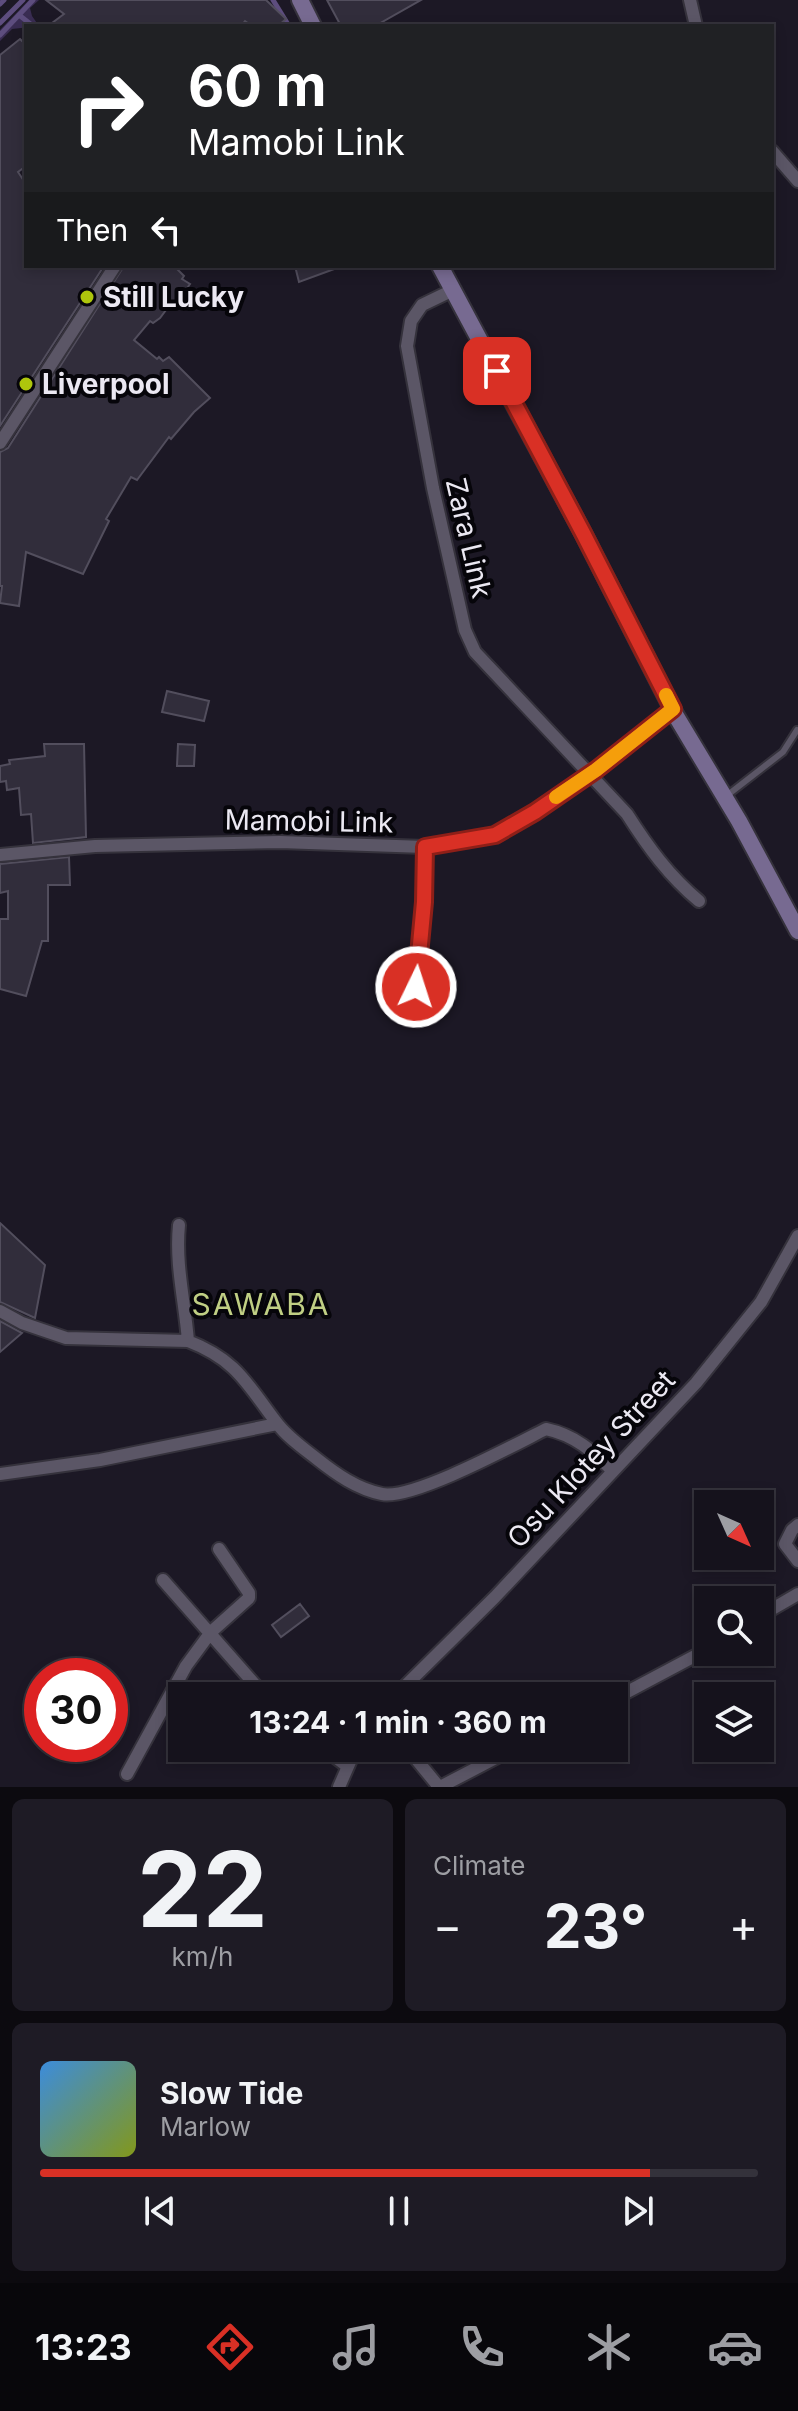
<!DOCTYPE html>
<meta charset="utf-8">
<style>
:root{--surface:#15121c;--page:#1e1b25;--text:#f1f3f6;--muted:#9d9ea3;--line:#34323b;--accent:#d93025}
body{margin:0;font-family:Inter,sans-serif;background:var(--page);color:var(--text);height:100vh;display:flex;flex-direction:column;font-size:30px;white-space:nowrap}
*{box-sizing:border-box;margin:0}
p{font-size:26px;color:var(--muted)}
.icon{flex:none;width:44px;height:44px;fill:none;stroke:currentColor;stroke-width:2;stroke-linecap:round;stroke-linejoin:round}
.map{position:relative;height:1787px;overflow:hidden}
.details{display:flex;flex-direction:column;gap:12px;padding:12px;background:#0c0a0f;flex:1}
.details>*{flex:none}
.hud{position:absolute;left:24px;top:24px;width:750px;height:244px;border-radius:0px;box-shadow:0 4px 12px #0003,0 0 0 2px var(--line);background:#202124;color:#fff;overflow:hidden}
.needle{width:52px;rotate:135deg}
.buttons{position:absolute;left:694px;top:1490px;display:grid;gap:16px}
.buttons a{display:grid;place-items:center;width:80px;height:80px;border-radius:0px;background:var(--surface);box-shadow:0 4px 12px #0003,0 0 0 2px var(--line);font-size:40px}
.speed{position:absolute;left:24px;top:1658px;display:flex;gap:16px;font-size:40px;font-weight:700;text-align:center}
.speed>*{display:grid;place-content:center;width:104px;height:104px;border-radius:50%;background:var(--surface);box-shadow:0 4px 12px #0003,0 0 0 2px var(--line);line-height:1}
.speed .limit{border:12px solid #d22;background:#fff;color:#111}
.pin{position:absolute;display:grid;place-items:center;width:68px;height:68px;color:#fff;margin:-34px;border-radius:16px;box-shadow:0 4px 12px #0006}
.me{position:absolute;width:88px;margin:-44px;rotate:4deg;stroke-linejoin:round;filter:drop-shadow(0 0 6px #0008)}
.turn{display:flex;align-items:center;gap:28px;height:168px;padding:0 32px;font-size:36px}
.turn .icon{width:104px;height:104px;stroke-width:2.5}
.turn b{display:block;font-size:56px;line-height:68px}
.then{display:flex;align-items:center;height:76px;padding:0 32px;background:#0003;gap:16px;font-size:30px}
.big{font-size:60px;font-weight:700;line-height:1.1}
.details .tile{flex:1;display:flex;flex-direction:column;justify-content:center;gap:12px;min-width:0;padding:0 28px;border-radius:12px;background:var(--page)}
.details .dial{align-items:center;gap:0}
.dial b{font-size:104px;line-height:1}
.song{display:flex;align-items:center;gap:24px}
.cover{width:96px;height:96px;border-radius:12px;background:linear-gradient(135deg,hsl(210 70% 55%),hsl(70 70% 35%))}
.played{height:8px;border-radius:4px;background:linear-gradient(90deg,var(--accent) 85%,var(--line) 85%)}
.keys{display:flex;justify-content:space-around;direction:ltr}
.heat{display:flex;justify-content:space-between;align-items:center;font-size:44px;direction:ltr}
.details .tiles{flex:1;display:grid;gap:12px;grid-template-columns:1fr 1fr}
.tile:last-child{grid-column:span 2}
.trip{position:absolute;left:168px;top:1682px;width:460px;height:80px;border-radius:0px;background:var(--surface);box-shadow:0 4px 12px #0003,0 0 0 2px var(--line);font-weight:700;line-height:80px;text-align:center}
.tabs{display:flex;height:128px;justify-content:space-around;align-items:center;background:#08070b;color:var(--muted)}
.tabs .icon{width:56px;height:56px}
.tabs .active{color:var(--accent)}
.tabs b{font-size:36px;color:var(--text)}
.map>svg:first-child{display:block}
</style>
<div class="map">
<svg width="798" height="1787" viewBox="0 0 798 1787">
<rect width="100%" height="100%" fill="#1c1825"/>
<path fill="#392c52" d="M29,0H39L30,8L32,16L39,26L12,29L0,41V30Z"/>
<g fill="none" stroke-linecap="round" stroke-linejoin="round">
<path stroke="#5d4d7e" stroke-width="5" d="M273,0L289,26
M0,4L4,0
M19,15L33,26
M0,23L23,0
M0,35L33,0"/>
</g>
<path fill="#312d3b" stroke="#524e5d" stroke-width="2" d="M46,0H266L286,19L278,26H252L245,21L241,26H48L64,14Z
M327,0H421L375,26H341Z
M20,39L26,45V166L18,172L26,184V266H104L0,426V55Z
M124,266H174L184,276L182,279L190,284L182,295L189,300L182,309L172,302L160,318L153,323L150,321L134,340L157,359L159,357L163,361L169,357L210,398L194,412L171,439L169,437L137,480L131,477L106,519L109,521L83,574L26,552L19,606L0,603L2,586H0V452L8,448Z
M295,266H337V268L299,282Z
M167,691L209,701L204,721L162,712Z
M44,744H84L86,837L33,843L31,814L21,815L19,788L7,790L6,781L0,782V766L10,764L9,760L45,756Z
M178,744L195,745L194,766H177Z
M69,857L70,885H48V941H42L26,996L0,989V919H8V891L0,893V864Z
M0,1223L45,1265L35,1318L0,1302Z
M0,1321L22,1333L0,1352Z
M300,1604L309,1616L281,1637L272,1625Z"/>
<g fill="none" stroke-linecap="round" stroke-linejoin="round">
<defs>
<path id="lane" d="M725,797L783,752L797,730"/>
<path id="street" d="M690,0L696,26
M772,151L798,181
M453,290L422,305L411,321L407,346L433,488L465,630L475,652L627,814C648,847 669,876 699,901
M0,443L115,266
M0,855L95,846L280,842L425,847L495,835L535,812L596,770L673,709
M402,994L414,991L416,987L424,902L425,847
M179,1225C175,1265 185,1302 188,1341
M0,1311L22,1323L66,1338L188,1341C237,1360 247,1384 276,1422C287,1437 303,1448 317,1459C336,1474 357,1489 382,1494C413,1500 514,1445 546,1429C575,1435 592,1451 613,1471
M0,1474L100,1460L277,1424
M798,1525L792,1530L785,1544L798,1561
M163,1580L265,1696
M760,1616L798,1594
M395,1696L495,1597L696,1383L761,1302L798,1236
M614,1699L708,1649
M323,1748L347,1766
M407,1748L439,1787
M127,1774L186,1666L211,1632L249,1598V1593L219,1549
M339,1787L356,1748
M440,1787L515,1748"/>
<path id="secondary" d="M300,0L313,26
M440,266L583,533L676,716L739,821L798,931"/>
</defs>
<use href="#lane" stroke="#35323c" stroke-width="10"/>
<use href="#street" stroke="#35323c" stroke-width="16"/>
<use href="#secondary" stroke="#35323c" stroke-width="20"/>
<use href="#lane" stroke="#5b5666" stroke-width="6"/>
<use href="#street" stroke="#5b5666" stroke-width="12"/>
<use href="#secondary" stroke="#776a91" stroke-width="16"/>
</g>
<g fill="none" stroke-linecap="round" stroke-linejoin="round">
<defs>
<path id="route" d="M416,987L424,902L425,847L495,835L535,812L596,770L673,709L583,533L497,371"/>
</defs>
<use href="#route" stroke="#8d1f18" stroke-width="20"/>
<use href="#route" stroke="#d93025" stroke-width="14"/>
<path stroke="#f59e0b" stroke-width="14" d="M556,797L596,770L673,709L666,695"/>
</g>
<g fill="#aec60c" stroke="#06050a" stroke-width="3">
<circle cx="87" cy="297" r="8"/>
<circle cx="26" cy="384" r="8"/>
</g>
<g text-anchor="middle" dominant-baseline="central" stroke-width="8" stroke-linejoin="round" paint-order="stroke">
<g font-size="28" font-weight="bold" fill="#ebe8f2" stroke="#06050a" text-anchor="start">
<text x="103" y="297">Still Lucky</text>
<text x="42" y="384">Liverpool</text>
</g>
<g font-size="28" fill="#ebe8f2" stroke="#06050a">
<text transform="translate(469 538) rotate(77)">Zara Link</text>
<text transform="translate(309 821) rotate(1)">Mamobi Link</text>
<text transform="translate(591 1459) rotate(-47)">Osu Klotey Street</text>
</g>
<g font-size="30" letter-spacing="2" fill="#c0cf84" stroke="#06050a">
<text x="261" y="1304">SAWABA</text>
</g>
</g>
</svg>
<div class="buttons">
<a><svg class="needle" viewBox="-14 -14 28 28"><path d="M0-13l5 13h-10z" fill="#e53935"/><path d="M0 13l5-13h-10z" fill="#9d9ea3"/></svg></a>
<a><svg class="icon" aria-label="search" viewBox="0 0 24 24"><circle cx="10" cy="10" r="6"/><path d="M15 15l6 6"/></svg></a>
<a><svg class="icon" aria-label="layers" viewBox="0 0 24 24"><path d="M12 4l9 5-9 5-9-5zM3 14l9 5 9-5"/></svg></a>
</div>
<div class="speed"><div class="limit">30</div></div>
<div class="pin" style="left:497px;top:371px;background:#d93025"><svg class="icon" aria-label="arrive" viewBox="0 0 24 24"><path d="M6 21V4h12l-3 4 3 4H6"/></svg></div>
<svg class="me" style="left:416px;top:987px" viewBox="-20 -20 40 40"><circle r="17" fill="#d93025" stroke="#fff" stroke-width="3"/><path d="M0-11L8 9 0 5-8 9z" fill="#fff"/></svg>
<div class="trip">13:24 · 1 min · 360 m</div>
<div class="hud">
<div class="turn"><svg class="icon" aria-label="right" viewBox="0 0 24 24"><path d="M7 20v-9h11M14 6l5 5-5 5"/></svg><div><b>60 m</b>Mamobi Link</div></div>
<div class="then">Then<svg class="icon" aria-label="left" viewBox="0 0 24 24"><path d="M17 20v-9H6M10 6l-5 5 5 5"/></svg></div>
</div>
</div>
<section class="details">
<div class="tiles">
<div class="tile dial"><b>22</b><p>km/h</p></div>
<div class="tile"><p>Climate</p>
<div class="heat"><a>−</a><b class="big">23°</b><a>+</a></div>
</div>
<div class="tile">
<div class="song"><i class="cover"></i><div><b>Slow Tide</b><p>Marlow</p></div></div>
<div class="played"></div>
<div class="keys"><svg class="icon" aria-label="previous" viewBox="0 0 24 24"><path d="M18 5L8 12l10 7zM5 5v14"/></svg><svg class="icon" aria-label="pause" viewBox="0 0 24 24"><path d="M8 5v14M16 5v14"/></svg><svg class="icon" aria-label="next" viewBox="0 0 24 24"><path d="M6 5l10 7-10 7zM19 5v14"/></svg></div>
</div>
</div>
</section>
<nav class="tabs">
<b>13:23</b>
<svg class="icon active" aria-label="directions" viewBox="0 0 24 24"><path d="M12 3l9 9-9 9-9-9zM9 14v-3h6M13 9l2 2-2 2"/></svg>
<svg class="icon" aria-label="music" viewBox="0 0 24 24"><path d="M9 18V5l10-2v13"/><circle cx="6" cy="18" r="3"/><circle cx="16" cy="16" r="3"/></svg>
<svg class="icon" aria-label="phone" viewBox="0 0 24 24"><path d="M5 4h4l2 5-3 2q2 4 5 5l2-3 5 2v4C11 20 4 13 5 4z"/></svg>
<svg class="icon" aria-label="climate" viewBox="0 0 24 24"><path d="M12 3v18M4 7l16 10M4 17L20 7"/></svg>
<svg class="icon" aria-label="car" viewBox="0 0 24 24"><path d="M5 17H2v-5l4-1 3-4h7l3 4 3 1v5h-3M9 17h6M6 11h13"/><circle cx="7" cy="17" r="2"/><circle cx="17" cy="17" r="2"/></svg>
</nav>
